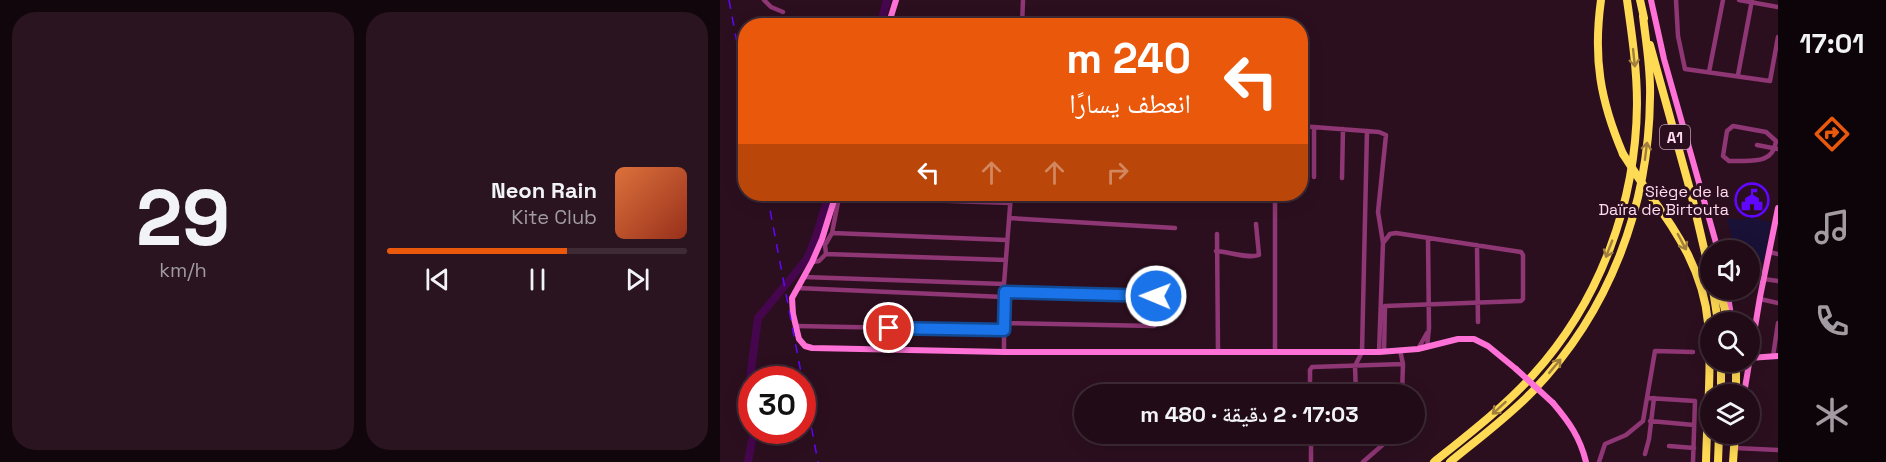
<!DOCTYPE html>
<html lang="ar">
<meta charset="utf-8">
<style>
:root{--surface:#210b17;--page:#291420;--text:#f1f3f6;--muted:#a29ba1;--line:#3e2b36;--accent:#ea580c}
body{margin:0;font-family:"Space Grotesk","Noto Naskh Arabic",sans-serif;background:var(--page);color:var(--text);direction:rtl;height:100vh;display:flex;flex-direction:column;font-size:22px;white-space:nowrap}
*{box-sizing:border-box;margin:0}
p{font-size:20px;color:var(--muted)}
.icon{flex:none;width:33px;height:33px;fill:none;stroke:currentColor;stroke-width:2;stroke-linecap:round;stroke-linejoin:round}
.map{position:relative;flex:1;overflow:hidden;direction:ltr}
.details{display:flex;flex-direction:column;gap:12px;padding:12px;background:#12060d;width:720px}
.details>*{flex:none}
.top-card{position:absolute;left:18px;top:18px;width:570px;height:183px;border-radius:24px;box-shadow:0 3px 15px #0003,0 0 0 2px var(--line);direction:rtl;background:#ea580c;color:#fff;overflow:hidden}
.fabs{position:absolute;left:980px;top:240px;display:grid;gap:12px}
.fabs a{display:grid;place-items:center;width:60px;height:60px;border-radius:50%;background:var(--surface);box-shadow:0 3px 15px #0003,0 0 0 2px var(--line);font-size:30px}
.speed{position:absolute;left:18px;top:366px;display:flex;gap:12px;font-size:30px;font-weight:700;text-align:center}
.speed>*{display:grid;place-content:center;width:78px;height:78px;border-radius:50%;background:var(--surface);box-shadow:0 3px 15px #0003,0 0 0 2px var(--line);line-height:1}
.speed .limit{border:9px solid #d22;background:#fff;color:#111}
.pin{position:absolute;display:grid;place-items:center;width:51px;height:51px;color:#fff;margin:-26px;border:3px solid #fff;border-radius:50%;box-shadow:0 2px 6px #0007}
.me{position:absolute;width:66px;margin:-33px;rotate:271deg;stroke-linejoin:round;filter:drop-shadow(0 0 4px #0008)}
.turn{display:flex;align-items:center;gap:21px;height:126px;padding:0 18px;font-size:27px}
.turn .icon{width:78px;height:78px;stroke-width:2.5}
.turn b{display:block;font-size:42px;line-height:51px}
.lanes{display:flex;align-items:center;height:57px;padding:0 18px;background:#0003;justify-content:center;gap:30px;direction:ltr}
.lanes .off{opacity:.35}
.details .widget{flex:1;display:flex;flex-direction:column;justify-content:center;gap:9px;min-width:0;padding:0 21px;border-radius:24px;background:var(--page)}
.details .dial{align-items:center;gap:0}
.dial b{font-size:78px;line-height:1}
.song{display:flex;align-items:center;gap:18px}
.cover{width:72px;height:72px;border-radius:9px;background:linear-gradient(135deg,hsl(20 70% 55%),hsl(10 70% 35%))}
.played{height:6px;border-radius:3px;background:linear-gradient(90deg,var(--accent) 60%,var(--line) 60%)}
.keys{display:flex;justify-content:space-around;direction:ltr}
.details .tiles{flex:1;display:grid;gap:12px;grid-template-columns:repeat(2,1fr)}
.trip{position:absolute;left:354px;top:384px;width:351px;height:60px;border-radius:30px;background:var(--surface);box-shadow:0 3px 15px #0003,0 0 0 2px var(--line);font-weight:600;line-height:60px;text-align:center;direction:rtl}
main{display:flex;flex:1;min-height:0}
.tab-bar{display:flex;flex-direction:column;width:108px;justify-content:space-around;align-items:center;background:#0d0409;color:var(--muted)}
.tab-bar .icon{width:42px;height:42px}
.tab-bar .active{color:var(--accent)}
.tab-bar b{font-size:27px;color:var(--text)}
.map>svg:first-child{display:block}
</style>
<main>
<nav class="tab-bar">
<b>17:01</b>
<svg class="icon active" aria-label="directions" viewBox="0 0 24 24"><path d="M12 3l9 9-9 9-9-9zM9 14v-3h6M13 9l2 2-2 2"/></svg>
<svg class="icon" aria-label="music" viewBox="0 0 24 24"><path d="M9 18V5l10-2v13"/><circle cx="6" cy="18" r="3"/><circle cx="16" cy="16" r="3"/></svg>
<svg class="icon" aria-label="phone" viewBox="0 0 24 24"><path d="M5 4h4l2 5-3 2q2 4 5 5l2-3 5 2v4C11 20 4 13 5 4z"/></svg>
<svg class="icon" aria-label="climate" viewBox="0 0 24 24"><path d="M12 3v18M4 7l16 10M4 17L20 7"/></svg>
</nav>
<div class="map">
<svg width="1058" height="462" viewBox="0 0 1058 462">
<rect width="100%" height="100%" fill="#2c0f1f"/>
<path fill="#1a1137" d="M1028,217L1051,222L1044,261L1029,262V250H1014L1007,218L1024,220Z"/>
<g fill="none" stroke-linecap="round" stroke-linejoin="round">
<path stroke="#46064e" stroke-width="8" d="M160,26L167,0
M32,415L27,401L38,318L87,259L97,234L109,194
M28,462L34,430"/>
<path stroke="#8f3674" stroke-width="4.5" d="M44,0L51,7L63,12
M956,0L958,36L965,69L1050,81L1058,37
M1019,0L1058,7
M302,26L303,0
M989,72L1003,0
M1018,75L1032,0
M580,126L659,132L666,135L658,212L663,243L659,352
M1013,126L1046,132L1056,141C1053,166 1029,160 1009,161L1003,156L1007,131Z
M1037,145L1058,149
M594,177V127
M622,178L623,129
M417,194L494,200
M115,197L290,203
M289,218L455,228
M112,233L119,197
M497,234L498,352
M663,243L670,234L676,233L801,252L803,255V299L801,301L665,306L664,352
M757,245L758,322
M496,251C510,252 528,259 539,255L536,224
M1049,252L1058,254
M106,254L286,260
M92,262L99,261L106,254L105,245L112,233L286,240
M84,277L284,284
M1044,279L1058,281
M77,288L284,297
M285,292L436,296
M1040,299L1058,303
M284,323L434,326
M76,326L284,330
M707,347L709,328L708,238
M698,349L707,333
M680,350L683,364L682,394
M284,352V284L291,194
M555,352V194
M1053,356L1058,323
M590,394V370L592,367L683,364
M636,394L635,366L642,352L647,131
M928,398L975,401L973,462
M930,421L974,425
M591,434V462
M949,446L974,448
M1015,448L1058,450
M925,454L929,439L934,398
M643,462L675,434
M879,462L885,444L906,435L923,421L935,351L973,352"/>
<path stroke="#ff71d6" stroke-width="6" d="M931,0L944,59L998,250
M168,26L176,0
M116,194L102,239L92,262L72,298L73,314L79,339L85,346L92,348L284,352H659L698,349L738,339H754L768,346L796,369
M1007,290L1012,322
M1029,358L1058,356
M1024,394L1040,297L1058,208
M833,403C849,422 860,437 866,462"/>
<path stroke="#ffda55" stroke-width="8" d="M881,0C873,58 880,100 903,154
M920,0L924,18
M930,45L972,197L990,274
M929,194C958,232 984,274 988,323C992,369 987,416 986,462
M993,290L998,322
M1000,290L1008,322
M1016,362V394
M1001,394V362
M714,462C749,434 784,407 813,375C880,301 916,203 917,104C917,69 912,35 907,0
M730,462C758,439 788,417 813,391C889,312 929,207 930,97C931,70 926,42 923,16
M998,462L999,434
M1013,462L1015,434"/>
<path stroke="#6106ff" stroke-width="1.5" stroke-dasharray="9 8" stroke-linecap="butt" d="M9,0L26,91
M47,194L98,462"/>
<path stroke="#ff71d6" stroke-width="6" d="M796,369L833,403"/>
<path stroke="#ffda55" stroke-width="8" d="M903,154L929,194"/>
</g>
<defs><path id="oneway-shaft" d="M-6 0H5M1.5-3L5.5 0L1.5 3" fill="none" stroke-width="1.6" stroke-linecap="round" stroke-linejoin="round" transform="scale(1.5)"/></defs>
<g stroke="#a07f3d">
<use href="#oneway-shaft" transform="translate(914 58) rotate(84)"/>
<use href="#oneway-shaft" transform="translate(926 151) rotate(-83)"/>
<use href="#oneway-shaft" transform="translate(962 242) rotate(62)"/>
<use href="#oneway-shaft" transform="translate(889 249) rotate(111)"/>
<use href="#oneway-shaft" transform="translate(835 366) rotate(-50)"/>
<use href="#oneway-shaft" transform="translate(779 408) rotate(138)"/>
</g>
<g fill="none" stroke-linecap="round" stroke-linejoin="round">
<defs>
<path id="route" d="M169,328L284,330L285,292L436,296"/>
</defs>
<use href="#route" stroke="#114b97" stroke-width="15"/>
<use href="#route" stroke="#1a73e8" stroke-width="10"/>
</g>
<defs>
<symbol id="civic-ring" viewBox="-11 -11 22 22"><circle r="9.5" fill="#2c0f1f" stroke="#6106ff" stroke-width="1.5"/><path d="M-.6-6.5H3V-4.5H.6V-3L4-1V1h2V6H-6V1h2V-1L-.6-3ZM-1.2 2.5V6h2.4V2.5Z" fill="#6106ff"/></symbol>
</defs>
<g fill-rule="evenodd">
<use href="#civic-ring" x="1013" y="181" width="38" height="38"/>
</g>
<g text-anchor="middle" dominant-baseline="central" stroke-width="6" stroke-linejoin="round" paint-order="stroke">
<rect fill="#2c0f1f" stroke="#c09db2" stroke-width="1.5" x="940" y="125" width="30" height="24" rx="4.5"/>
<g font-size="15" font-weight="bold" fill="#ffdaf1">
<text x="955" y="137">A1</text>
</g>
<g font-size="16" fill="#ffdaf1" stroke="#2c0f1f" text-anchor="end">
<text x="1009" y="191">Siège de la<tspan x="1009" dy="18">Daïra de Birtouta</tspan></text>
</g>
</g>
</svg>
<div class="fabs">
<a><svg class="icon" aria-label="sound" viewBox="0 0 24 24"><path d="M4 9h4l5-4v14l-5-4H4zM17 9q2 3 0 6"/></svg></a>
<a><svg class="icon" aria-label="search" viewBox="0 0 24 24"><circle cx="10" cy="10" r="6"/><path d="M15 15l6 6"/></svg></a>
<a><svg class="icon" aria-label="layers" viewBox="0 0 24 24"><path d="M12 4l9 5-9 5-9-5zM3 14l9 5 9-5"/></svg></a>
</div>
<div class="speed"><div class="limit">30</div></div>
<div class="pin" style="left:169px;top:328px;background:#d93025"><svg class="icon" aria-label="arrive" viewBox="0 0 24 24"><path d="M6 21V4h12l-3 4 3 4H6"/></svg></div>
<svg class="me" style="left:436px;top:296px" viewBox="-20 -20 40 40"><circle r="17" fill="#1a73e8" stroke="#fff" stroke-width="3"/><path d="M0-11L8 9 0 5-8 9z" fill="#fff"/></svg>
<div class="trip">17:03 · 2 دقيقة · 480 m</div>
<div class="top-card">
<div class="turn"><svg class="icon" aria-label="left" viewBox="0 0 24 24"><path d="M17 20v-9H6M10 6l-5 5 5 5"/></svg><div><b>240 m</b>انعطف يسارًا</div></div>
<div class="lanes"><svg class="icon" aria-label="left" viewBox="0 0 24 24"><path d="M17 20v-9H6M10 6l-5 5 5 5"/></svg><svg class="icon off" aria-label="ahead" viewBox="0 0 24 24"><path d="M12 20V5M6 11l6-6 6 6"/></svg><svg class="icon off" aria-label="ahead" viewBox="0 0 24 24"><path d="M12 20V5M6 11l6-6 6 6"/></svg><svg class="icon off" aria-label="right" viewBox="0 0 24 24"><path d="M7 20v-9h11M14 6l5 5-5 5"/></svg></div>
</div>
</div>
<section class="details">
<div class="tiles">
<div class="widget">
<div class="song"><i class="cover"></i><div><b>Neon Rain</b><p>Kite Club</p></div></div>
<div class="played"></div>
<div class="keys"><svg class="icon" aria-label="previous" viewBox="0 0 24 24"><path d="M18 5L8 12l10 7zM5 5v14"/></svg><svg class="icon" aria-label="pause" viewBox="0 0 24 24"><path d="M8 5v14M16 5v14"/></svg><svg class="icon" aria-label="next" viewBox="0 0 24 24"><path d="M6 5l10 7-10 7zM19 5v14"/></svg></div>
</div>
<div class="widget dial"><b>29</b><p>km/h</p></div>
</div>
</section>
</main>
